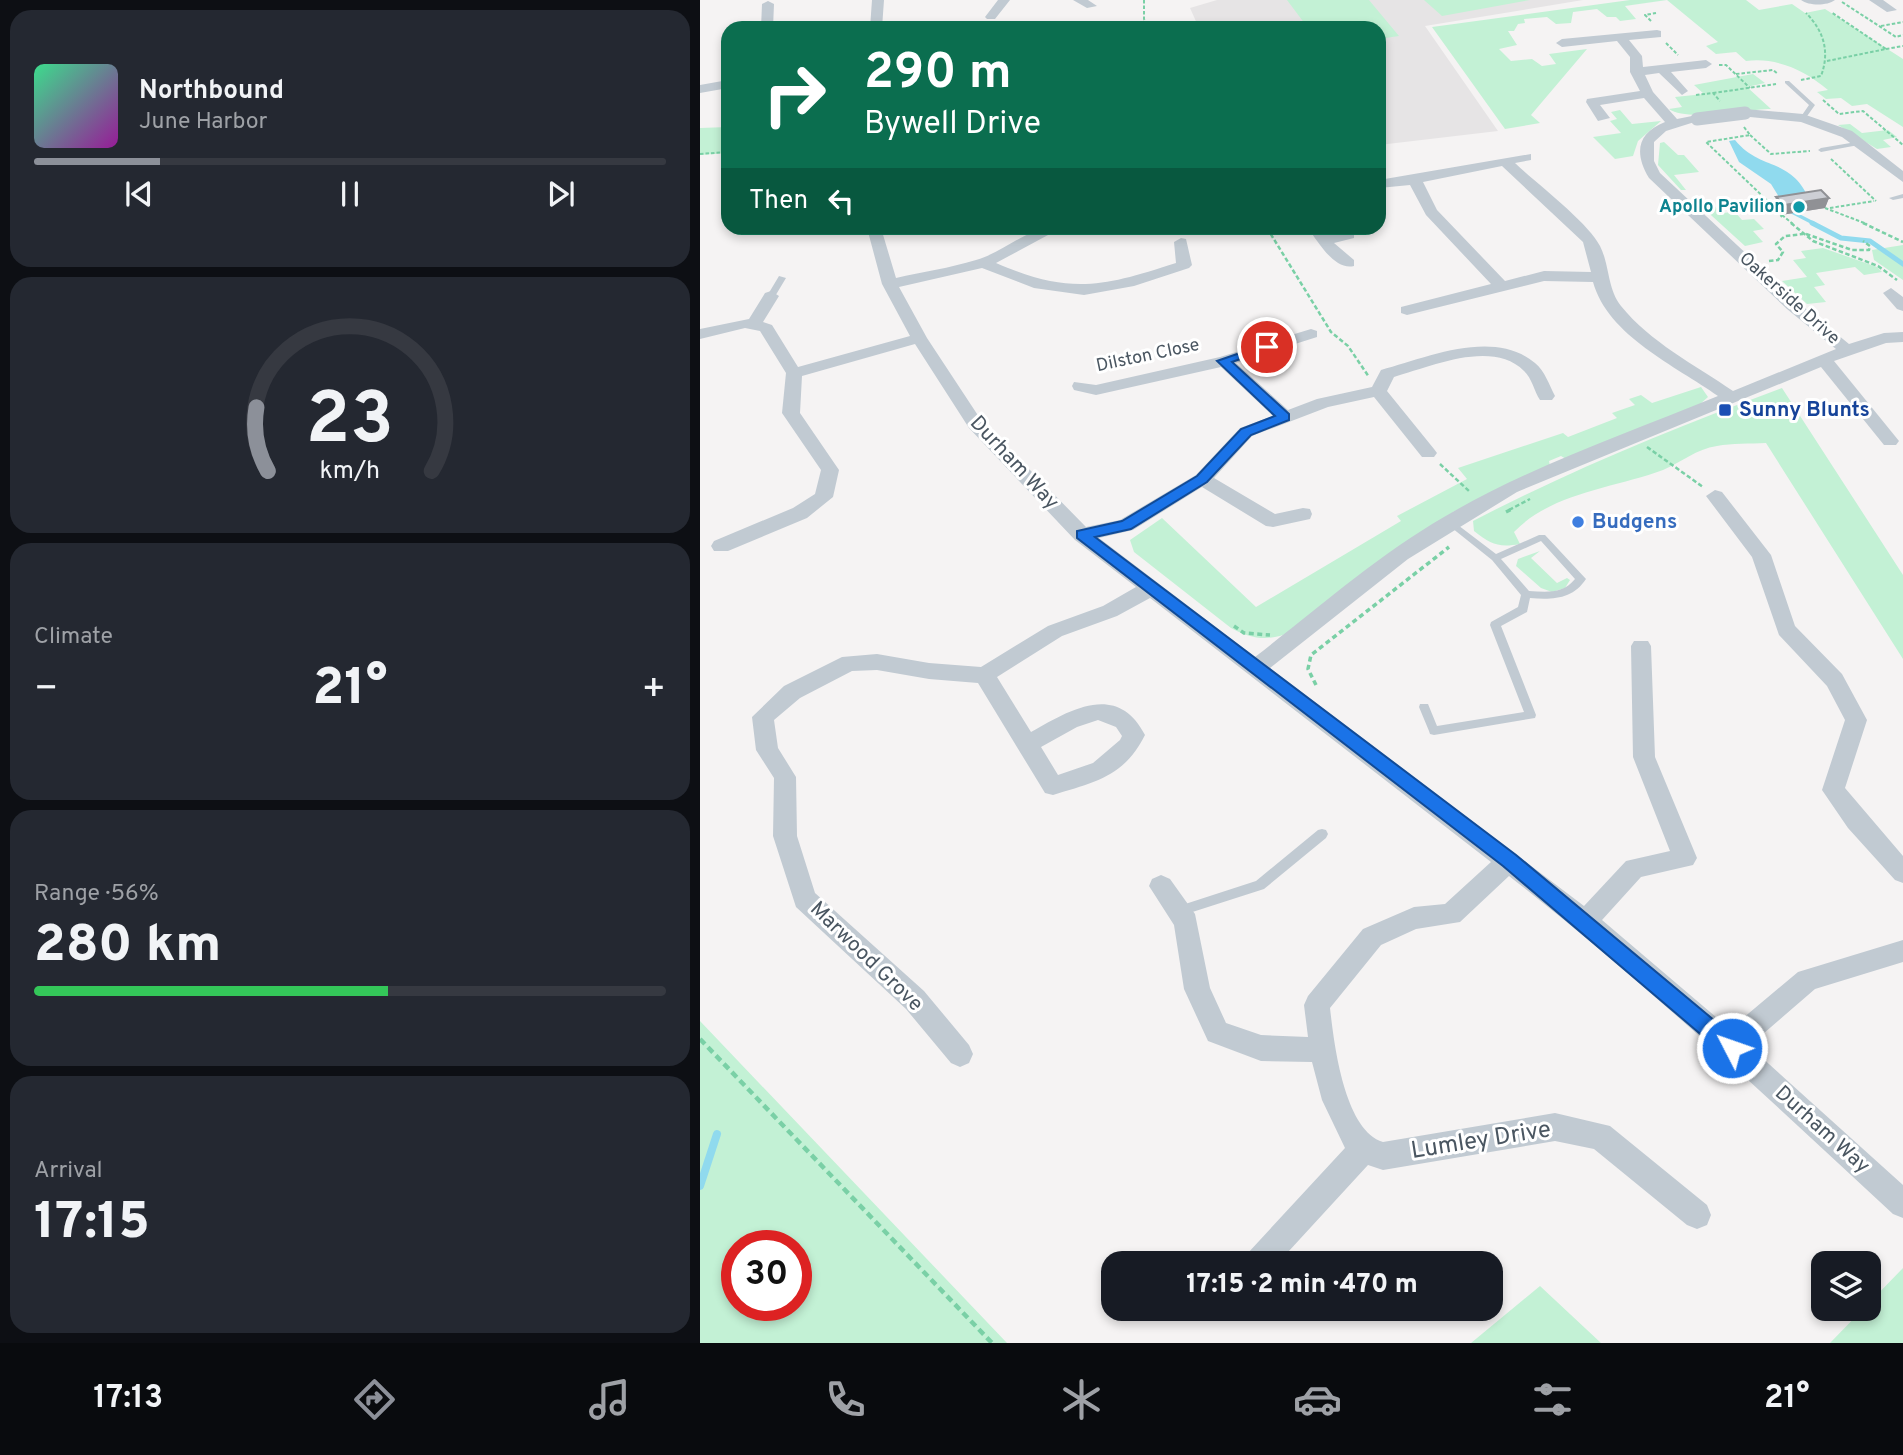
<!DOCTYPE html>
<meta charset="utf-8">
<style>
:root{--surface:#171b24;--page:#242831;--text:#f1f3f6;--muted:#9ea1a6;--line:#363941;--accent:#8c9099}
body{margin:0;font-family:Overpass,sans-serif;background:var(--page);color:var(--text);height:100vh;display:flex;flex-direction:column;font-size:26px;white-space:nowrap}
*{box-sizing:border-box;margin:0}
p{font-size:23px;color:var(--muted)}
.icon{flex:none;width:38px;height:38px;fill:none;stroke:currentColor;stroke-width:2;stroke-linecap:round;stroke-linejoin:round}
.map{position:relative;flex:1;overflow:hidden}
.sheet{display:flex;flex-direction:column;gap:10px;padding:10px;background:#0d0f14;width:700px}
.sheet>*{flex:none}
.top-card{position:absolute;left:21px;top:21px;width:665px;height:214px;border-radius:21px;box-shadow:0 4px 10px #0003;background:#0b6e4f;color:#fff;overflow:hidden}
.fabs{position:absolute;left:1111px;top:1251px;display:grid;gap:14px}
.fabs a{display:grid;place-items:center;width:70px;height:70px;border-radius:14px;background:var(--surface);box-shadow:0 4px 10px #0003;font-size:35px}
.speed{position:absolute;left:21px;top:1230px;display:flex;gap:14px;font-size:35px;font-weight:700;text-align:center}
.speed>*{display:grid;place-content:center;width:91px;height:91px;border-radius:50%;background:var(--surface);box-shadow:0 4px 10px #0003;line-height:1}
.speed .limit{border:10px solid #d22;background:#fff;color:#111}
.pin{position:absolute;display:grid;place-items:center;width:60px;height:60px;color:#fff;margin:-30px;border:4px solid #fff;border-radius:50%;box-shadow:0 2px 7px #0007}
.me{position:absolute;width:77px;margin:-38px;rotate:311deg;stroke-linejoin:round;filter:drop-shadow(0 0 5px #0008)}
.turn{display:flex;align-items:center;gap:24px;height:147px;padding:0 28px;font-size:32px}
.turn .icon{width:91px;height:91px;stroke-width:2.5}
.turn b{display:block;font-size:49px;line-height:60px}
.then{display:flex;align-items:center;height:66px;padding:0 28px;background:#0003;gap:14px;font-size:26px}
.big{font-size:52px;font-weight:800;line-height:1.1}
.sheet .card{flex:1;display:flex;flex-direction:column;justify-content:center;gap:10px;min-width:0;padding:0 24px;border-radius:21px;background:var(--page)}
.sheet .dial{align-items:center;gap:0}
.dial svg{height:182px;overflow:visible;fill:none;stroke:var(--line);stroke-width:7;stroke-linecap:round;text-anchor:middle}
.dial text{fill:var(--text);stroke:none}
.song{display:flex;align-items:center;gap:21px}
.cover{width:84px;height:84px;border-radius:10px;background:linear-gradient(135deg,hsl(150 70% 55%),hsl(300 70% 35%))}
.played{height:7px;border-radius:4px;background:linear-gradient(90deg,var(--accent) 20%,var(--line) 20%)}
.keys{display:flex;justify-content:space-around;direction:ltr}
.heat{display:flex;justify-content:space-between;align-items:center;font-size:38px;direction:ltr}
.charge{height:10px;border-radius:5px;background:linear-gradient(90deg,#34c759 56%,var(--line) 0)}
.trip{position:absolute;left:401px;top:1251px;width:402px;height:70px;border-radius:21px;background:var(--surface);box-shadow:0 4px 10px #0003;font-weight:800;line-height:70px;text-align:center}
.menu{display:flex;height:112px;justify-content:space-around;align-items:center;background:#090b0e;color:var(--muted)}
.menu .icon{width:49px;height:49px}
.menu .selected{color:var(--accent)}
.menu b{font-size:32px;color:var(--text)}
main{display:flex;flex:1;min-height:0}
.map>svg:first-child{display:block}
</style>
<main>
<section class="sheet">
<div class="card">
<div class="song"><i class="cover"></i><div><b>Northbound</b><p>June Harbor</p></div></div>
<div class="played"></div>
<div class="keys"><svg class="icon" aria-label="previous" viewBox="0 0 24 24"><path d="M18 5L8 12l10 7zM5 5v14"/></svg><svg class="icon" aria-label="pause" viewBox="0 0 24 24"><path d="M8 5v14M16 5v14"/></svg><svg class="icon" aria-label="next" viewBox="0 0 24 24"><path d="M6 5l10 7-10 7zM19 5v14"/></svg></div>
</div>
<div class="card dial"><svg viewBox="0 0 100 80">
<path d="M14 69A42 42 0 1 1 86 69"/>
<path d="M14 69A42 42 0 0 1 9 41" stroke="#8c9099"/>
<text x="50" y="56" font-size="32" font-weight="700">23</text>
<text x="50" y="72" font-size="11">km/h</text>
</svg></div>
<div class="card"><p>Climate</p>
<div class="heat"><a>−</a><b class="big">21°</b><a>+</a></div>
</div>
<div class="card"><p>Range · 56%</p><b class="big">280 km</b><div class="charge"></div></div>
<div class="card"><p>Arrival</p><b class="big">17:15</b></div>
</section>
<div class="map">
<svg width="1203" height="1343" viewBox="0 0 1203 1343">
<rect width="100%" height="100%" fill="#f5f3f3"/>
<path fill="#e6e4e5" d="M517,0H883L725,26L798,131L679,145V28H499L490,8Z"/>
<path fill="#c3f1d5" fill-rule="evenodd" d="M587,0H669L699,36L679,39V28H608Z
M724,0H830L742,16Z
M930,0H1046L1059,10L1092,4L1105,13L1125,9L1203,59V127L1167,104L1152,106L1141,98L1126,99L1117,92L1128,90C1105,70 1076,57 1046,61L1036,52L1016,54L1006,46L1018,42L967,0L925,6L936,19L920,21L916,17H907L897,9L873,12L871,23L856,24L847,17L824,19L825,23L818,24L814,31H808L817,45L799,49L811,61L832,59L842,66L856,64L849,54L887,49L831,115L840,123L805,129L732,27Z
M1053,74L1065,83L1047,87L1071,109C1046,109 987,122 969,109L982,107L975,97L1004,94L994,85Z
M920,110L932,124L961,121L938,141L933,156L915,159L893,137L921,133L910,121L917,119L911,112Z
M1150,124L1162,133L1188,130L1197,137L1183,140L1191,147L1177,149L1138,125Z
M28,127V153L0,155V128Z
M964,142L978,155H984L999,172L974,175L986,190H981L958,165L960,143Z
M1013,204L1021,213L1035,212L1042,220L1054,219L1064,229L1053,231L1063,242L1045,246L1001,206Z
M1203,245V280L1174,260L1172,250Z
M1123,248L1177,267L1182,272L1164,275L1155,267L1116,273L1125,285L1114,287L1126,302L1107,304L1082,281L1107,277L1093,260L1106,258L1101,251Z
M1001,387L1008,397L999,405L866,459L861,456L849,461L850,466L753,512L590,632C569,642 551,639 531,628L434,552L430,540L462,518L556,607L701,521L697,516L767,479L758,468L863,433L868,437L917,418L912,413L935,405L929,399L941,395L952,403Z
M1082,388L1203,575V659L1066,443C1050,444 1032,443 1017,446C996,449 982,462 963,470C914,488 851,493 814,532L820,544C798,548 791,544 774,531L773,521C873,469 977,427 1082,388Z
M840,551L831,558L857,583L867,578L870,580L865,588L852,592L841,588L816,566L818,559Z
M0,1021L307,1343H0ZM37,1246H96V1306H37Z
M1203,1268V1343H1130L1163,1309H1169V1303Z
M840,1286L901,1343H771Z"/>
<path fill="#90daee" d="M1035,140C1061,172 1091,156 1110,201L1079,197L1071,184L1039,162L1029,141Z"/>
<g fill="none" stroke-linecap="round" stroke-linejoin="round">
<path stroke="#90daee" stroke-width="3.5" d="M1086,209L1115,224"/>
<path stroke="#90daee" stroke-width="5" d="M1112,223L1141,238L1170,241L1203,264"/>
<path stroke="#90daee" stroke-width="8" d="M0,1186L17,1134"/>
<path stroke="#7ad0a6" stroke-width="2" stroke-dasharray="3.5 2" stroke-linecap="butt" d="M444,0V19L450,28
M1142,2L1196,37L1203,35
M951,21L945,15L956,13
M1181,26L1203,22
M966,43L978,55
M1186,49L1203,46
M1127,61L1186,49L1131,12
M1019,65H1026L1050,88
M1036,74L1073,70L1078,74
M1101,80L1121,76C1130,52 1124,31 1106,13
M1013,93L1076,84
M996,95L1013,93L1020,101
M1123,100L1139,114L1163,111L1203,145
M1044,127L1050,135L1006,142L1074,207
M1050,135L1071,154L1110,151
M0,154L28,152
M1131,159L1176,201
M1125,208L1167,224
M1130,208L1174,201
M1077,211L1082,217
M1082,215L1093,224"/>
<path stroke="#7ad0a6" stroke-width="2.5" stroke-dasharray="4.5 2.5" stroke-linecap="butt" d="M1091,223L1113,241L1178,266L1197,280
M1163,223L1203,242
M567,228L631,332L648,346L669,377
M1106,234L1152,250H1169L1170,246L1163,241
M1069,261L1078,260L1083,252L1076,244L1085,236L1103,234
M947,447L1003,487
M740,464L770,492
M809,510L830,499"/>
<path stroke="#7ad0a6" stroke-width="3.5" stroke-dasharray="5 3.5" stroke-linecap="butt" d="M806,512L812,509
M534,626L544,633L570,635
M616,685L608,669L611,655L749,547"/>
<path stroke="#7ad0a6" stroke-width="4.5" stroke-dasharray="7 4.5" stroke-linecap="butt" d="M0,1039L292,1343"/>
<path fill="#c1cad2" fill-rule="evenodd" d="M1085,81H1089L1115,105L1105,119L1100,118L1109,105L1085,83Z
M1162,141L1164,142V144L1121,152L1118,150L1121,148Z
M1203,194V198L1193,200L1189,198Z
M79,276L86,278L74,298H68L67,296Z
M750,519L796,554L839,535H845L886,579C873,599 853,600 830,598L827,612L801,626L836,715L835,718L734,735L730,734L729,731L719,707L720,704H728L737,726L824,712L790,625L791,622L818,607L821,595L792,560L747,524L745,522ZM841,541L875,579C863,594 847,592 829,591L801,559Z
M622,829L626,830L628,834L626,838L564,889L480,916L476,915L474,911L476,907L556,881L618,830Z"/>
<path fill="#c1cad2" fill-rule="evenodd" d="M172,0H184L182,28H170Z
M298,0H310L295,19H287L285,17Z
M373,0H388L397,6L387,8Z
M1101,0H1135C1127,6 1109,6 1101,0Z
M1169,0H1183L1197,10L1187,12Z
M68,1L74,4L73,28H61L62,4Z
M957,30L961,31V37L929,40L942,56L943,67L1006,60L1012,64L1006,68L971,72L988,91L982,95L959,73L945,75L953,92L977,119L997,115L1004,119L966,131L954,142V161L960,173L1099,303L1149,344L1184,333L1203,332V342L1186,343L1134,361L1199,441L1196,445H1184L1121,367L817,492L708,559L570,668L884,906L926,861L970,851L933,757L931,646L934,641H948L951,646L955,757L997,858L993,865L941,877L902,920L1030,1029L1098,972L1203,940V962L1115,989L1049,1046L1203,1185V1218L1193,1214C1068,1098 944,981 809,876L760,922L716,929L681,945L630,1008C634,1043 644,1130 683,1142L855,1113L910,1126L1007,1205L1011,1215L1007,1225L997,1229L987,1225L894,1149L855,1141L683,1170L668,1165L577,1264H542L547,1254L645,1148L622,1100L612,1062L561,1061L508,1041L484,989L474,925L449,886L452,879L461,875L470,879L495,914L510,988L526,1023L561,1035L608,1037L604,1005L608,996L663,929L714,907L745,904L791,862L450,598L417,616L362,636L297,677L331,732C370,710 417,681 445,735C424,777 395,782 353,795L345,793L278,683L229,679L177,670L152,671L100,698L74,720L78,748L96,777L97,836L115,893L224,991L269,1045L273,1054L269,1063L260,1067L251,1063L206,1009L96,907L73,836L74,778L56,750L52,717L84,686L142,657L177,654L229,663L281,667L348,626L403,606L436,587L375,540L269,428L215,344L102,376L100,413L139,470L133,497L107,518L28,551H14L11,546L14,541L93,508L115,494L121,470L82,413L86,373L60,331L45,328L0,339V329L49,319L65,293L71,291L79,296L63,322L72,325L98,367L210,336L182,284L167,228H181L196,278C222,272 250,268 276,260C309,250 322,228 361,228L296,263C370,295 402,287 476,263L474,242L481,238L486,239L492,265L489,268L434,286L384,295L334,288L282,268L199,287L227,338L281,420L386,527L420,520L496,475L540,428L573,416L521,367L396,395L374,390L372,386L374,382L396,385L520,357L611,329L617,331V337L536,363L588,410L617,399L672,387L681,370C726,358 793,328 835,363C845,371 849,385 855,396L852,400H840C834,391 832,378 824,371C792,339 730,367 694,377L687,391L734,449L737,453L734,457H722L674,397L628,407L552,436L514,478L575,514L603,508L610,509L612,514L610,519L573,527L566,526L502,487L433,530L399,538L555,657C617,609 677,556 744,517C830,466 926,434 1018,396C976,366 908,336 893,282L844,281L707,315L701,313V307L791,284L726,215L710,185L679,188V180L831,154V160L815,163C836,183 889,223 900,246C910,266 907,288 921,306C950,342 995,365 1033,391L1136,349L1087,309L949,178C934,153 937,133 965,122L944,98L900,105L910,118L898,121L886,102L887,99L940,91L930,72V57L917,41L862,47L856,43L862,39ZM802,166L883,242L891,272L844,271L805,281L737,210L723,182ZM398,720L416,727L422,736L420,740L393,763L358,775L341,747L377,727Z
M28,80V88L0,93V85Z
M1045,109L1103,114L1152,131L1203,171V182L1142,137L1101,122L1040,116L1038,113Z
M62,228H76L77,232L75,235H65Z
M608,228H622L628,235L654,232V238L634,243L654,260V266C635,271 618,242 608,228Z
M1191,288L1203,297V311L1197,309L1183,293Z
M1015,490L1022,492L1071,555L1095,626L1142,674L1167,720L1145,788L1203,856V883L1195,880L1148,828L1122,790L1145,720L1127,686L1079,635L1052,557L1006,496Z"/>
<path stroke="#c1cad2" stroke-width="13" d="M997,119L1045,113"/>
</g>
<path fill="#b0b2b7" d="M1076,197L1129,198L1125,208L1081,215L1073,207Z"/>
<path fill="#909195" d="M1129,198L1125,208L1081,215L1084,205Z"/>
<path fill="#cdcfd5" stroke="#909195" stroke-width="2" d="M1121,190L1129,198L1084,205L1076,197Z"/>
<path fill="#1a73e8" stroke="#114b97" stroke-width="2" d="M563,345L574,347L532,362L589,414V420L551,435L507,482L431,529L395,537L816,855L1039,1041L1042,1048L1039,1055L1032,1057L1025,1055L803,866L377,538V531L422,521L497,476L541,429L575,416L517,361Z"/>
<circle fill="#0f9aa8" stroke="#fff" stroke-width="2.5" cx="1099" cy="207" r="7"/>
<rect fill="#1a4fb4" stroke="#fff" stroke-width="2.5" x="1018" y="403" width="14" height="14" rx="3.5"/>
<circle fill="#3f7fe0" stroke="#fff" stroke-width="2.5" cx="878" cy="522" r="7"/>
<g text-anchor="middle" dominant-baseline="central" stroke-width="6" stroke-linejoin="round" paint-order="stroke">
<g font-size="18" font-weight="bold" fill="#0d838f" stroke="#fff" text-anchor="end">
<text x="1085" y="207">Apollo Pavilion</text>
</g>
<g font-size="18" fill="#4a5661" stroke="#fff">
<text transform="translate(1089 299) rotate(42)">Oakerside Drive</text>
<text transform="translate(448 356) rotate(-12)">Dilston Close</text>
</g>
<g font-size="21" font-weight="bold" fill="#164399" stroke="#fff" text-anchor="start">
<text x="1039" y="410">Sunny Blunts</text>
</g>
<g font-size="21" fill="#4a5661" stroke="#fff">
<text transform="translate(314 463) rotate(47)">Durham Way</text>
<text transform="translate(166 957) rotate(44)">Marwood Grove</text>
<text transform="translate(1122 1130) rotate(42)">Durham Way</text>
</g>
<g font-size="21" font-weight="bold" fill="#366cbe" stroke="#fff" text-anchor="start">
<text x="892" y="522">Budgens</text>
</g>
<g font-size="24" fill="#4a5661" stroke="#fff">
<text transform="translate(781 1141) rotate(-9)">Lumley Drive</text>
</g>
</g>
</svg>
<div class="fabs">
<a><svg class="icon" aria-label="layers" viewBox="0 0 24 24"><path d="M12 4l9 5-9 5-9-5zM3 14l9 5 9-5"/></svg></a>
</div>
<div class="speed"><div class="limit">30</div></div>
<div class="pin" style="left:567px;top:347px;background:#d93025"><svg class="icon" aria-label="arrive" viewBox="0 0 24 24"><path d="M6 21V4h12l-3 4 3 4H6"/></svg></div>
<svg class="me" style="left:1032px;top:1048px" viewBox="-20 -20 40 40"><circle r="17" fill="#1a73e8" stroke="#fff" stroke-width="3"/><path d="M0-11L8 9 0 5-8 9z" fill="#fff"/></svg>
<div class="trip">17:15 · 2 min · 470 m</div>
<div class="top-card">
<div class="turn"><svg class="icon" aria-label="right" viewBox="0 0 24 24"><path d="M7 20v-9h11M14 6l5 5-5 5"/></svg><div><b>290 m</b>Bywell Drive</div></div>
<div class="then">Then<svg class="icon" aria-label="left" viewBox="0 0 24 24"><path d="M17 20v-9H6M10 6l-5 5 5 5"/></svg></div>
</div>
</div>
</main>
<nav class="menu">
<b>17:13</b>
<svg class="icon selected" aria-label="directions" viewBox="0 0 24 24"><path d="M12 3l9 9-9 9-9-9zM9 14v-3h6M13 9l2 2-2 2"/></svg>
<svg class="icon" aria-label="music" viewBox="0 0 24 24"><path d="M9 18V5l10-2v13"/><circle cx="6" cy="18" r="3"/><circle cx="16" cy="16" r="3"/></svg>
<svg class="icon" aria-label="phone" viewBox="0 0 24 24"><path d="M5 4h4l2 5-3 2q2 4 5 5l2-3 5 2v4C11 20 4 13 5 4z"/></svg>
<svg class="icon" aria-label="climate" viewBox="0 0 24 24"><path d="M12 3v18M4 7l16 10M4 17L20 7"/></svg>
<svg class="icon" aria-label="car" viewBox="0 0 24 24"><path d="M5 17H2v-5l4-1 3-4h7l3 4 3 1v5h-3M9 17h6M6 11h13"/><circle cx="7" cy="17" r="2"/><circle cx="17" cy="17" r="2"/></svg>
<svg class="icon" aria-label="filters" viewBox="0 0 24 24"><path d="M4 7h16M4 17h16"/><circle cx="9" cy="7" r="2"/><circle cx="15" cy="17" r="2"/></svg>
<b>21°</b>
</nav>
